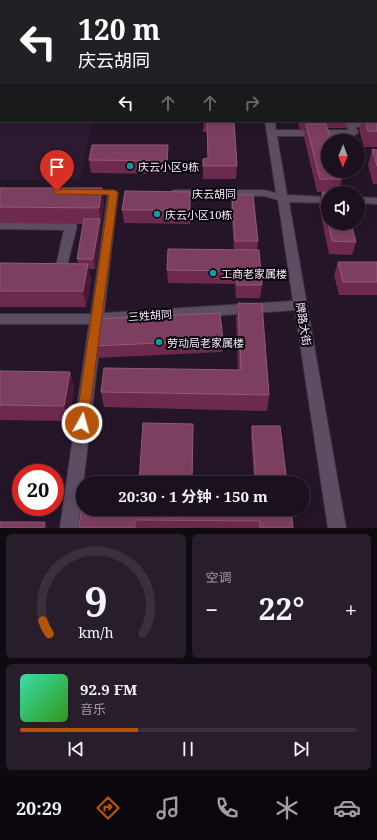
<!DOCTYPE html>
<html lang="zh">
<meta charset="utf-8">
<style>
:root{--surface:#1b101e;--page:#281e2b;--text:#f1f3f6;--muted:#a09da4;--line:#39303c;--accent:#b45309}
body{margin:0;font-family:"Noto Serif","Noto Sans SC",serif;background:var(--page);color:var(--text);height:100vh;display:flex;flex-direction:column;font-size:15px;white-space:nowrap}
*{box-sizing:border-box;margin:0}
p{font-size:13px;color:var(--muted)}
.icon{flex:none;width:22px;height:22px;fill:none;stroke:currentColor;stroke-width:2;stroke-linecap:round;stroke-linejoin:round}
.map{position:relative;height:528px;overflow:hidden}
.details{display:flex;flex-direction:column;gap:6px;padding:6px;background:#0f0910;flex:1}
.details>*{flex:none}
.top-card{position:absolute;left:0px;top:0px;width:377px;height:122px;box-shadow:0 2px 10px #0003,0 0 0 1px var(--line);background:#202124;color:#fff;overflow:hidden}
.needle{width:26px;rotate:181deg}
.buttons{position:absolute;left:321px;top:134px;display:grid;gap:8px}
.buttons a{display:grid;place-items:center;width:44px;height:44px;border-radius:50%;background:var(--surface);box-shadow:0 2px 10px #0003,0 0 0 1px var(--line);font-size:20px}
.speed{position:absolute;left:12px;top:464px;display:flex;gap:8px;font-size:20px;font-weight:700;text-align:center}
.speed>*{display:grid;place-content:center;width:52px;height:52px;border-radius:50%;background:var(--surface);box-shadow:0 2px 10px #0003,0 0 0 1px var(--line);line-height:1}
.speed .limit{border:6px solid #d22;background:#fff;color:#111}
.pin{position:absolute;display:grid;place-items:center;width:34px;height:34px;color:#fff;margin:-41px -17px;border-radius:50% 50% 50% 0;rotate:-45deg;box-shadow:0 0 4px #0007}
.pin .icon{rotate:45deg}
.me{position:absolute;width:44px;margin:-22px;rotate:7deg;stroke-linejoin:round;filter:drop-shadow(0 0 3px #0008)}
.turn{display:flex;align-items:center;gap:14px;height:84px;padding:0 12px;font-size:18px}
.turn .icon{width:52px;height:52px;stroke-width:2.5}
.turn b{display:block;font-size:28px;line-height:34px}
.lanes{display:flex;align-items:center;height:38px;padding:0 12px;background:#0003;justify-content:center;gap:20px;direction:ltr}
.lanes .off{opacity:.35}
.big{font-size:30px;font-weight:700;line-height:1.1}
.details .tile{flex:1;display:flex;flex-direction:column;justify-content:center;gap:6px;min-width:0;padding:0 14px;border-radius:6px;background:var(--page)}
.details .dial{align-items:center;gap:0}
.dial svg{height:104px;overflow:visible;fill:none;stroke:var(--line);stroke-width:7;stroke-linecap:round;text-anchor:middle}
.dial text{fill:var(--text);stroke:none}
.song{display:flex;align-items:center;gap:12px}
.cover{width:48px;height:48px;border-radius:6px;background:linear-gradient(135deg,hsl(160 70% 55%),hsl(110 70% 35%))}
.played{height:4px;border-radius:2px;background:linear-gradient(90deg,var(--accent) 35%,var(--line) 35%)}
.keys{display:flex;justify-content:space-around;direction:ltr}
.heat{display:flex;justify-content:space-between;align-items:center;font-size:22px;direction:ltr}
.details .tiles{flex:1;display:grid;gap:6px;grid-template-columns:1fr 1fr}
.tile:last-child{grid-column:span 2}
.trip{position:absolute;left:76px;top:476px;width:234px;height:40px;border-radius:20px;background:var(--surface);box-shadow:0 2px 10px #0003,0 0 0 1px var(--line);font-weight:700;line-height:40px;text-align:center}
.tab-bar{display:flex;height:64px;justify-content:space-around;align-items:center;background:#0b060c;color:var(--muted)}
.tab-bar .icon{width:28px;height:28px}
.tab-bar .active{color:var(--accent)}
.tab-bar b{font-size:18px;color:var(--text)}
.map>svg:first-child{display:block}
</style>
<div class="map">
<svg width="377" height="528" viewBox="0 0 377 528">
<rect width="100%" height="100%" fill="#241628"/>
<path fill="#2c1a32" d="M0,23L1,121H92L80,180H0Z"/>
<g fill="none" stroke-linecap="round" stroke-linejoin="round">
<defs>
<path id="minor" d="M245,0H251V1H245Z
M376,35H377V39H376Z
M265,121H275L276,130H348L346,124L348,122L377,121V127H356L358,133L353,136H277L287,195L328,197V203L289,202L346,528H328L295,310L102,324L78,528H60L89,324H0V314H91L108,193L113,190L118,193L104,313L293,301L278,200L264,196H174L169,193L174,190H264L276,193Z
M358,197L377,198V204L358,203Z
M0,221L75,223L77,226L64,278L60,279L56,278L54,275L64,230L0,229Z"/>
</defs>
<use href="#minor" stroke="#3c323f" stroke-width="2"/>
<use href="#minor" fill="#5d4d62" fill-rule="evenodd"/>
</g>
<path fill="#6e2a4d" d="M0,0H6L1,1V7H0Z
M17,0H224L225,1H17Z
M376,9H377V24H376Z
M0,15H1V39H0Z
M376,39H377V97H376Z
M377,115V147H364L359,130L362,121H376Z
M204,121H234L237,166L236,179H203V159L208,158L207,132H203Z
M298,121H347L346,128H327L342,179L339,192H317L304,137L305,128H304L303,130L300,131Z
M372,149L377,150V184H373L368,165Z
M168,158V174L91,173L89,160Z
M0,188H102L104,204L101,224H100L101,228L95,269H89L91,280L86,307H0V263H78L77,259L83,224L0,223Z
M190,192V224L124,223L122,210Z
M322,192L356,242L352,255L329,254L319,206Z
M232,195L258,241L257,250L262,285L260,298H236L235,284L168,283L167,270L234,250L231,205Z
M338,262H377V295H339L334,275Z
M238,303L269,395L267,411L104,407L101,392L238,370L236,319Z
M223,340L222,352L97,358L95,346Z
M0,371L70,372L74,387L69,421L0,420Z
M252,426L287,483H254L251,434Z
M83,497L291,509L293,528H79Z"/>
<path fill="#4a1936" d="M168,145V174L167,161Z
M102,188L104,204L101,224L99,208Z
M100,219L101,228L95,269L93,259Z
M88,264L91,280L86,307L83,291Z
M70,372L74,387L69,421L64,406Z
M135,520L136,528H135Z
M45,522L48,528H44Z"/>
<path fill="#7d3f60" stroke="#915b78" d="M17,0H35V1H17Z
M205,0H224L225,1H205Z
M281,0H307V1H281Z
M307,0H353L354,1H307Z
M376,9H377V16H376Z
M0,15H1V27H0Z
M376,39H377V48H376Z
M376,60H377V67H376Z
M376,75H377V85H376Z
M376,115H377V131H368L365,121H376Z
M207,121H234L237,166H203V159L208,158Z
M306,124H326L331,141H328V171H340L342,179H320Z
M92,145H168L167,161L89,160Z
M372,149L377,150V166Z
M0,188H102L99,208L0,207Z
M125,191L190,192V210H122Z
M322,192L343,193H328V223Z
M232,195H253L258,241H235Z
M84,219H100L93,259H77Z
M328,223H351L356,242L332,241Z
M168,249L259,250L262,285H237L236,271L167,270Z
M338,262H377V282H343Z
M0,263L88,264L83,291H0Z
M238,303L262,304L269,395L101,392L104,368L241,370Z
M220,313L223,340L95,346L96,319Z
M0,371L70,372L64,406L0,405Z
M143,423L193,424L192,483H139Z
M252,426H280L287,483H256Z
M83,497V509H291L293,528H260V521L135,520V528H79Z
M0,522H45L44,528H0Z"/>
<path fill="#b45309" stroke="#753606" d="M54,189L114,190L118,192L88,423L86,427L82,429L78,427L76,423L109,195L57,194L54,193Z"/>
<g fill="#0f9aa8" stroke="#0a050c" stroke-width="1.5">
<circle cx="130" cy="166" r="4"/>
<circle cx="157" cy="214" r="4"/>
<circle cx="213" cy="273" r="4"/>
<circle cx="159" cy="342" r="4"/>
</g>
<g text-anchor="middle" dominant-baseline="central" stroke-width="4" stroke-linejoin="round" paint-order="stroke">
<g font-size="11" fill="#f9effc" stroke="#0a050c" text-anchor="start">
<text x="138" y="166">庆云小区9栋</text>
<text x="165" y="214">庆云小区10栋</text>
<text x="221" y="273">工商老家属楼</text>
<text x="167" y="342">劳动局老家属楼</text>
</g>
<g font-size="11" fill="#f9effc" stroke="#0a050c">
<text x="214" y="193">庆云胡同</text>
<text transform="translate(150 315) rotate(-4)">三姓胡同</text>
<text transform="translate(304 324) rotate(81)">牌路大街</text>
</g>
</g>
</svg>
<div class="buttons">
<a><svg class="needle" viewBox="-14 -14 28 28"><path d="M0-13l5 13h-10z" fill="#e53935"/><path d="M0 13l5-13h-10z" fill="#a09da4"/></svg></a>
<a><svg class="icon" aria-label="sound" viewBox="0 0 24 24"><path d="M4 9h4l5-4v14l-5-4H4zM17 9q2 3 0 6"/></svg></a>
</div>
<div class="speed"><div class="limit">20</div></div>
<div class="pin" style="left:57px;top:191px;background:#d93025"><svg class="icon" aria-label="arrive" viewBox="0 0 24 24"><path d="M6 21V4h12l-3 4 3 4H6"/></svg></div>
<svg class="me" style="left:82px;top:423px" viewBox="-20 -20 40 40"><circle r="17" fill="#b45309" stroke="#fff" stroke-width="3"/><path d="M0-11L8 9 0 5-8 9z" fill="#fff"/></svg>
<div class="trip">20:30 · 1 分钟 · 150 m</div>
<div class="top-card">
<div class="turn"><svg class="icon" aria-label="left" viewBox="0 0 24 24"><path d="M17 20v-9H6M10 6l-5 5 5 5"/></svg><div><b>120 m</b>庆云胡同</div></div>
<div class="lanes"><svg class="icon" aria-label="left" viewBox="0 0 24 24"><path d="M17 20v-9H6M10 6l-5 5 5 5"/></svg><svg class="icon off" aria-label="ahead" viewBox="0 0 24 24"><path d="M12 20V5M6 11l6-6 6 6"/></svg><svg class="icon off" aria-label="ahead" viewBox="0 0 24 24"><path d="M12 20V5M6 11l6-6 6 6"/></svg><svg class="icon off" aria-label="right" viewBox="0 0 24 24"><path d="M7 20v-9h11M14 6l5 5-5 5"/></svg></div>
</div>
</div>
<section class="details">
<div class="tiles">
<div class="tile dial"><svg viewBox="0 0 100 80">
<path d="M14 69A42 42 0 1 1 86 69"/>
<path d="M14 69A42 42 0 0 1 9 59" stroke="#b45309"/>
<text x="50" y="56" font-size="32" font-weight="700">9</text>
<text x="50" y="72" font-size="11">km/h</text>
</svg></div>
<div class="tile"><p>空调</p>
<div class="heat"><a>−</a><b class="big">22°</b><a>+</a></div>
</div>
<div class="tile">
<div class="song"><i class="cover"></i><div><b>92.9 FM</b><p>音乐</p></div></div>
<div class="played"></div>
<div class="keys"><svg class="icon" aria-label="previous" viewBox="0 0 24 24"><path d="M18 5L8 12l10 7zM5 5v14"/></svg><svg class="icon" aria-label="pause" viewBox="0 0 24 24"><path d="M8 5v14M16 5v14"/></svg><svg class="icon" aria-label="next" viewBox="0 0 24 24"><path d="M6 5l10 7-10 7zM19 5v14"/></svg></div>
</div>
</div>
</section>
<nav class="tab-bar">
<b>20:29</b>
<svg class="icon active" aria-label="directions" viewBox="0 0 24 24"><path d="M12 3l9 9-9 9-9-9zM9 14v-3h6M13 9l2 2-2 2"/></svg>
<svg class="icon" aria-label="music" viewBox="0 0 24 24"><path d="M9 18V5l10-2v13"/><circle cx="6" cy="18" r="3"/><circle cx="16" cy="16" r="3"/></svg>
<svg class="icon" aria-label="phone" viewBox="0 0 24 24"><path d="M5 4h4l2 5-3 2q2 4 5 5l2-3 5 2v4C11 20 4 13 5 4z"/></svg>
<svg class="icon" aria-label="climate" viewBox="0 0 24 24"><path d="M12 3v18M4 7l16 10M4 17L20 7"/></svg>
<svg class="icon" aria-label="car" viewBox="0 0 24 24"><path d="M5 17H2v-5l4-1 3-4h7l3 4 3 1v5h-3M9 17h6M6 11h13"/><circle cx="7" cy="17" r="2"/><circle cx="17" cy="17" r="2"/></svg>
</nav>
